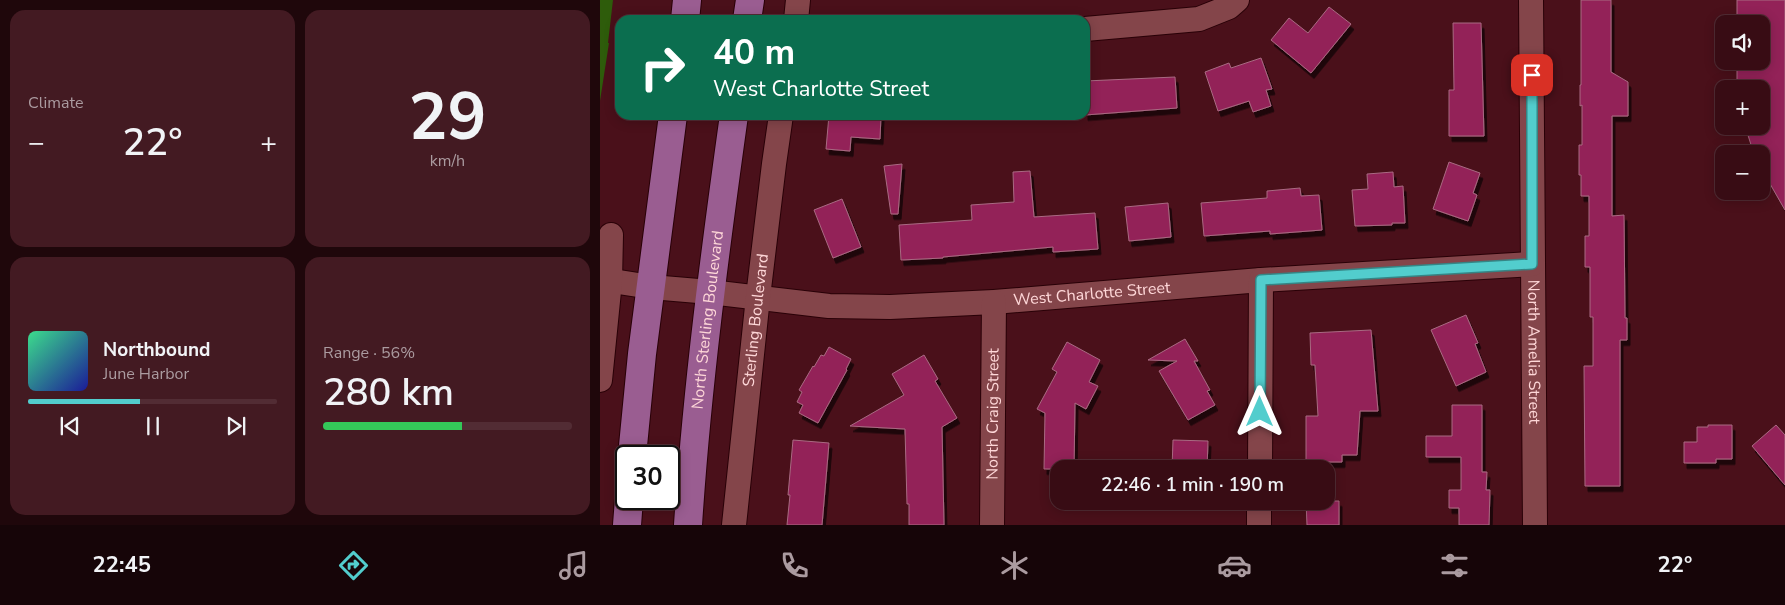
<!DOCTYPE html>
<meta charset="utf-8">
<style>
:root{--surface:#380c14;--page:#431a22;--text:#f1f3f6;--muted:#ab9ba0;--line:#522c34;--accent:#52cdcd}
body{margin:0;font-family:"Nunito Sans",sans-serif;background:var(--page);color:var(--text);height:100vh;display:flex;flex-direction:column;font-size:19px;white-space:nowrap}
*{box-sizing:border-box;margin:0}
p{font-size:16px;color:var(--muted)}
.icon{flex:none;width:28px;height:28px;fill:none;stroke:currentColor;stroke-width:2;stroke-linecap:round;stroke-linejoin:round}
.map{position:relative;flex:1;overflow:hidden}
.side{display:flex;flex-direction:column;gap:10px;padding:10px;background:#1f070b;width:600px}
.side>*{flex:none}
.hud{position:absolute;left:15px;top:15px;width:475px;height:105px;border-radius:15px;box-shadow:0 2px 12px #0003,0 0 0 1px var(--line);background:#0b6e4f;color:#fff;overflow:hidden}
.buttons{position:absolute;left:1115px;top:15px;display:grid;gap:10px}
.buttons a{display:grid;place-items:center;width:55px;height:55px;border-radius:10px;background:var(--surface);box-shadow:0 2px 12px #0003,0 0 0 1px var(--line);font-size:25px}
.speed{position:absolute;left:15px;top:445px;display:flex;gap:10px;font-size:25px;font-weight:700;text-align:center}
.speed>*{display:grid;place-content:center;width:65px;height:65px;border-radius:50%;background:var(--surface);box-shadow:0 2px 12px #0003,0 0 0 1px var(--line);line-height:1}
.speed .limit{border:2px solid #111;border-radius:8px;background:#fff;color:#111}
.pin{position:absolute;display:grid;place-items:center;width:42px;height:42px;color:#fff;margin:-21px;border-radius:10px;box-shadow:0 2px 8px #0006}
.me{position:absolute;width:55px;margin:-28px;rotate:0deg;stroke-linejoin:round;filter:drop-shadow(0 0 4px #0008)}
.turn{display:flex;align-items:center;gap:18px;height:105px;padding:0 15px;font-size:22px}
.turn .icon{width:65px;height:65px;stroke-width:2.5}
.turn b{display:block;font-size:35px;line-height:42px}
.big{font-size:38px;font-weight:600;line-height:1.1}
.side .card{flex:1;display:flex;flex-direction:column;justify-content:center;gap:8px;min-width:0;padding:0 18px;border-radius:15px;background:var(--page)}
.side .dial{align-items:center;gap:0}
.dial b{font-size:65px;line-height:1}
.song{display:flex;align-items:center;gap:15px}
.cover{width:60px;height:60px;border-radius:8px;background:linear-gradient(135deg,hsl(150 70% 55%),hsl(240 70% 35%))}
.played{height:5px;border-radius:2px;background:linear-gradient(90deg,var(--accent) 45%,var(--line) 45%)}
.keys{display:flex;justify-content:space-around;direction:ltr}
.heat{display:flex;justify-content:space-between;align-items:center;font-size:28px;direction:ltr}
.charge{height:8px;border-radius:4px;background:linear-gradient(90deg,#34c759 56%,var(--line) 0)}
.side .tiles{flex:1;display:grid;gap:10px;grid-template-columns:repeat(2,1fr)}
.trip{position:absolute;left:450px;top:460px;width:285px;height:50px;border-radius:15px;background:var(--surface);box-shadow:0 2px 12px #0003,0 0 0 1px var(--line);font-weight:600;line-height:50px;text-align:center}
.tabs{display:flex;height:80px;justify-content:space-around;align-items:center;background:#160508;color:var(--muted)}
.tabs .icon{width:35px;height:35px}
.tabs .current{color:var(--accent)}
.tabs b{font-size:22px;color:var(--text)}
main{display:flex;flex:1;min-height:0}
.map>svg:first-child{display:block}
</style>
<main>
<section class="side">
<div class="tiles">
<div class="card"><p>Climate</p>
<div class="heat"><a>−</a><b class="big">22°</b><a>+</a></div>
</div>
<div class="card dial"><b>29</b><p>km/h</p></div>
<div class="card">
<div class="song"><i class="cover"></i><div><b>Northbound</b><p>June Harbor</p></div></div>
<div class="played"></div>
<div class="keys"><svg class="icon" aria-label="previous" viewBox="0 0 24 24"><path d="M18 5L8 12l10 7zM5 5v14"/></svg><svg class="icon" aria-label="pause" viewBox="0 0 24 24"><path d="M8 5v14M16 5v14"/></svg><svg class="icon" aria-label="next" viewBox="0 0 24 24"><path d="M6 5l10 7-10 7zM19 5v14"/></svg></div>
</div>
<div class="card"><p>Range · 56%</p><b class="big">280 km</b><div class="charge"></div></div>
</div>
</section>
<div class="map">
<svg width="1185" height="525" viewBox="0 0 1185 525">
<defs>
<filter id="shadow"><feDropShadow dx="3" dy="5.5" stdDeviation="0" flood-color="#0009"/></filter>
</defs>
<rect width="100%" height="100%" fill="#4a101a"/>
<path fill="#2e5c0b" d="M0,0H13L8,43H9L0,101Z"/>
<path fill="#932259" stroke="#a96a82" filter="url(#shadow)" d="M981,0H1011V72L1028,82V116H1012V216L1024,215L1025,318H1027V340H1020V486H985L984,366H993V317H990V267H985V236H989V196H981V175H979V145H982V105L980,106V85H981Z
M1137,0H1185V210L1161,168V154H1154L1145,126H1161V89H1137V61H1161V24H1137Z
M729,7L751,24L711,73L671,40L689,18L708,33Z
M853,23H881L884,136H849V90H854Z
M661,58L672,89L666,90L671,106L653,112L649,101L618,111L605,72L629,63L631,68Z
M575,77L577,108L485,115V81Z
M229,115H281L280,139L251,137L250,151L226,149Z
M849,162L880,173L873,193L877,195L868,221L833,209Z
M302,164L298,214H291L284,166Z
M430,171L434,217L495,213L498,249L453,252V247L343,257V258L301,260L299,225L372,220L371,205L414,202L413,172Z
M793,172L794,187L803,186L805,223H792V225L755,226L752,190L768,189L767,174Z
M700,188L701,196L719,195L722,230L670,234V231L604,236L601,203L667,198V191Z
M242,199L261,247L233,258L214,210Z
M568,203L571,237L529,241L525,207Z
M866,315L878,343L875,344L886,372L856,386L831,330Z
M771,330L778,411H760L757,455H742V462H706V416H718L715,365H711L710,333Z
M585,339L598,361H594L610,390L607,391L615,405L588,420L559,371L577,361L548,360Z
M467,342L500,360L489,382L498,386L486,409L475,403L474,469H444L445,413L437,409L457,372L452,369Z
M229,347L251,359L246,369L247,370L218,423L199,413L203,405L197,402L202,392L199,390L213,366L214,367L221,355L224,356Z
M324,355L338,379L335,381L357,418L342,427L344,525H309V504H307L305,429L250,426L304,395L292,374Z
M852,405H882V472H887L886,490H890L889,525H859V508H849V490H861V457H826V436H852Z
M1108,425H1132V459H1116V463H1084V442H1097V427H1108Z
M1176,425L1185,435V485L1152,446Z
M193,440L229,443L222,525H187L190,495H188Z
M573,440L608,441L607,469H572Z
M706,501H739V525H707Z"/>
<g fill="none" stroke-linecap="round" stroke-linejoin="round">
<defs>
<g id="minor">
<path id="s1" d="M931,0L935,525"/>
<path d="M196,20L198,0"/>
<path d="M485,29L599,19L629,7L637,0"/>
<path id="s2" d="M0,279L51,287L110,292L229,306L290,307L394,302L661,280L932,264"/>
<path d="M0,380L10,281L11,235"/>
<path d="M660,469L661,280"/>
<path id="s3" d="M134,525L158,297L174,164L181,115"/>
<path id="s4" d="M392,525L394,302"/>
<path d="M659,525V501"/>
</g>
<g id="major">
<path d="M85,20L87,0"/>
<path d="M147,20L150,0"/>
<path d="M32,456L42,354L73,115"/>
<path d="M27,525L29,499"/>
<path id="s5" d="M88,525C97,387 115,251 134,115"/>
</g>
</defs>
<use href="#minor" stroke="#290107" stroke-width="26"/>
<use href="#major" stroke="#290107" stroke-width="30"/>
<use href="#minor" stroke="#84454a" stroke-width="24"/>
<use href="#major" stroke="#9a5d91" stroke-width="28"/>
</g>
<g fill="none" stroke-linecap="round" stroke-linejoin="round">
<defs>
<path id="route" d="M660,412L661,280L932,264V75"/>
</defs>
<use href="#route" stroke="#358585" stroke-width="12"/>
<use href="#route" stroke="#52cdcd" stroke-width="9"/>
</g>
<g text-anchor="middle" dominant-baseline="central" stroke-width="5" stroke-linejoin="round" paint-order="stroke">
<g font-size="16" fill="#fed7d8" stroke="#4a101a">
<text stroke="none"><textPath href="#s2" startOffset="494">West Charlotte Street</textPath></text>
<text stroke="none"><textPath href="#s5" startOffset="206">North Sterling Boulevard</textPath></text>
<text stroke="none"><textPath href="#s3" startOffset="206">Sterling Boulevard</textPath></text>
<text stroke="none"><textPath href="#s1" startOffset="352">North Amelia Street</textPath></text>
<text stroke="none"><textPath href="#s4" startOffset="111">North Craig Street</textPath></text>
</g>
</g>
</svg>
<div class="buttons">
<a><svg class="icon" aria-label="sound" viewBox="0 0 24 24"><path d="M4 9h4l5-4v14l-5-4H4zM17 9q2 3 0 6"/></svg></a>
<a>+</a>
<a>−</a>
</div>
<div class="speed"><div class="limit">30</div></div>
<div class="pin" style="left:932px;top:75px;background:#d93025"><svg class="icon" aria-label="arrive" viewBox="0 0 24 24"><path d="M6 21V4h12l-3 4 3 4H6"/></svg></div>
<svg class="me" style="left:660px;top:412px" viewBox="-20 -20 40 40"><path d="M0-17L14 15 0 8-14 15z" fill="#52cdcd" stroke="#fff" stroke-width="4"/></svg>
<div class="trip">22:46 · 1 min · 190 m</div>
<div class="hud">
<div class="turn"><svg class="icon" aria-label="right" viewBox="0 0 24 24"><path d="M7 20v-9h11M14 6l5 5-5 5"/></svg><div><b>40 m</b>West Charlotte Street</div></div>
</div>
</div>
</main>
<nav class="tabs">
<b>22:45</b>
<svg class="icon current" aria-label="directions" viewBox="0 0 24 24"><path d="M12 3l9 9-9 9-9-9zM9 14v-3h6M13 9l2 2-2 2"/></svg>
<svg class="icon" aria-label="music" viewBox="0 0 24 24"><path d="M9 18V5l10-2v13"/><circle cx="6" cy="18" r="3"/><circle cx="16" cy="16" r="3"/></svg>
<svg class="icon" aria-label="phone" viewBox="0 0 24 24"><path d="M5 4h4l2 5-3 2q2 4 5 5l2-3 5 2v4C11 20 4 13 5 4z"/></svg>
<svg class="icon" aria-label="climate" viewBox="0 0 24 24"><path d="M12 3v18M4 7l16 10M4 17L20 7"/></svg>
<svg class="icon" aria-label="car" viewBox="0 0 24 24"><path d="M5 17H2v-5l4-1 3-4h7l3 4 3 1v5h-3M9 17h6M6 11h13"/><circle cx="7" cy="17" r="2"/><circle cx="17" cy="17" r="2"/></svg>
<svg class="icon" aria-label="filters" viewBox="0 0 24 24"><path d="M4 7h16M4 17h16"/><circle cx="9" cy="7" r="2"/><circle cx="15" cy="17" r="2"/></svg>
<b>22°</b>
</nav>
